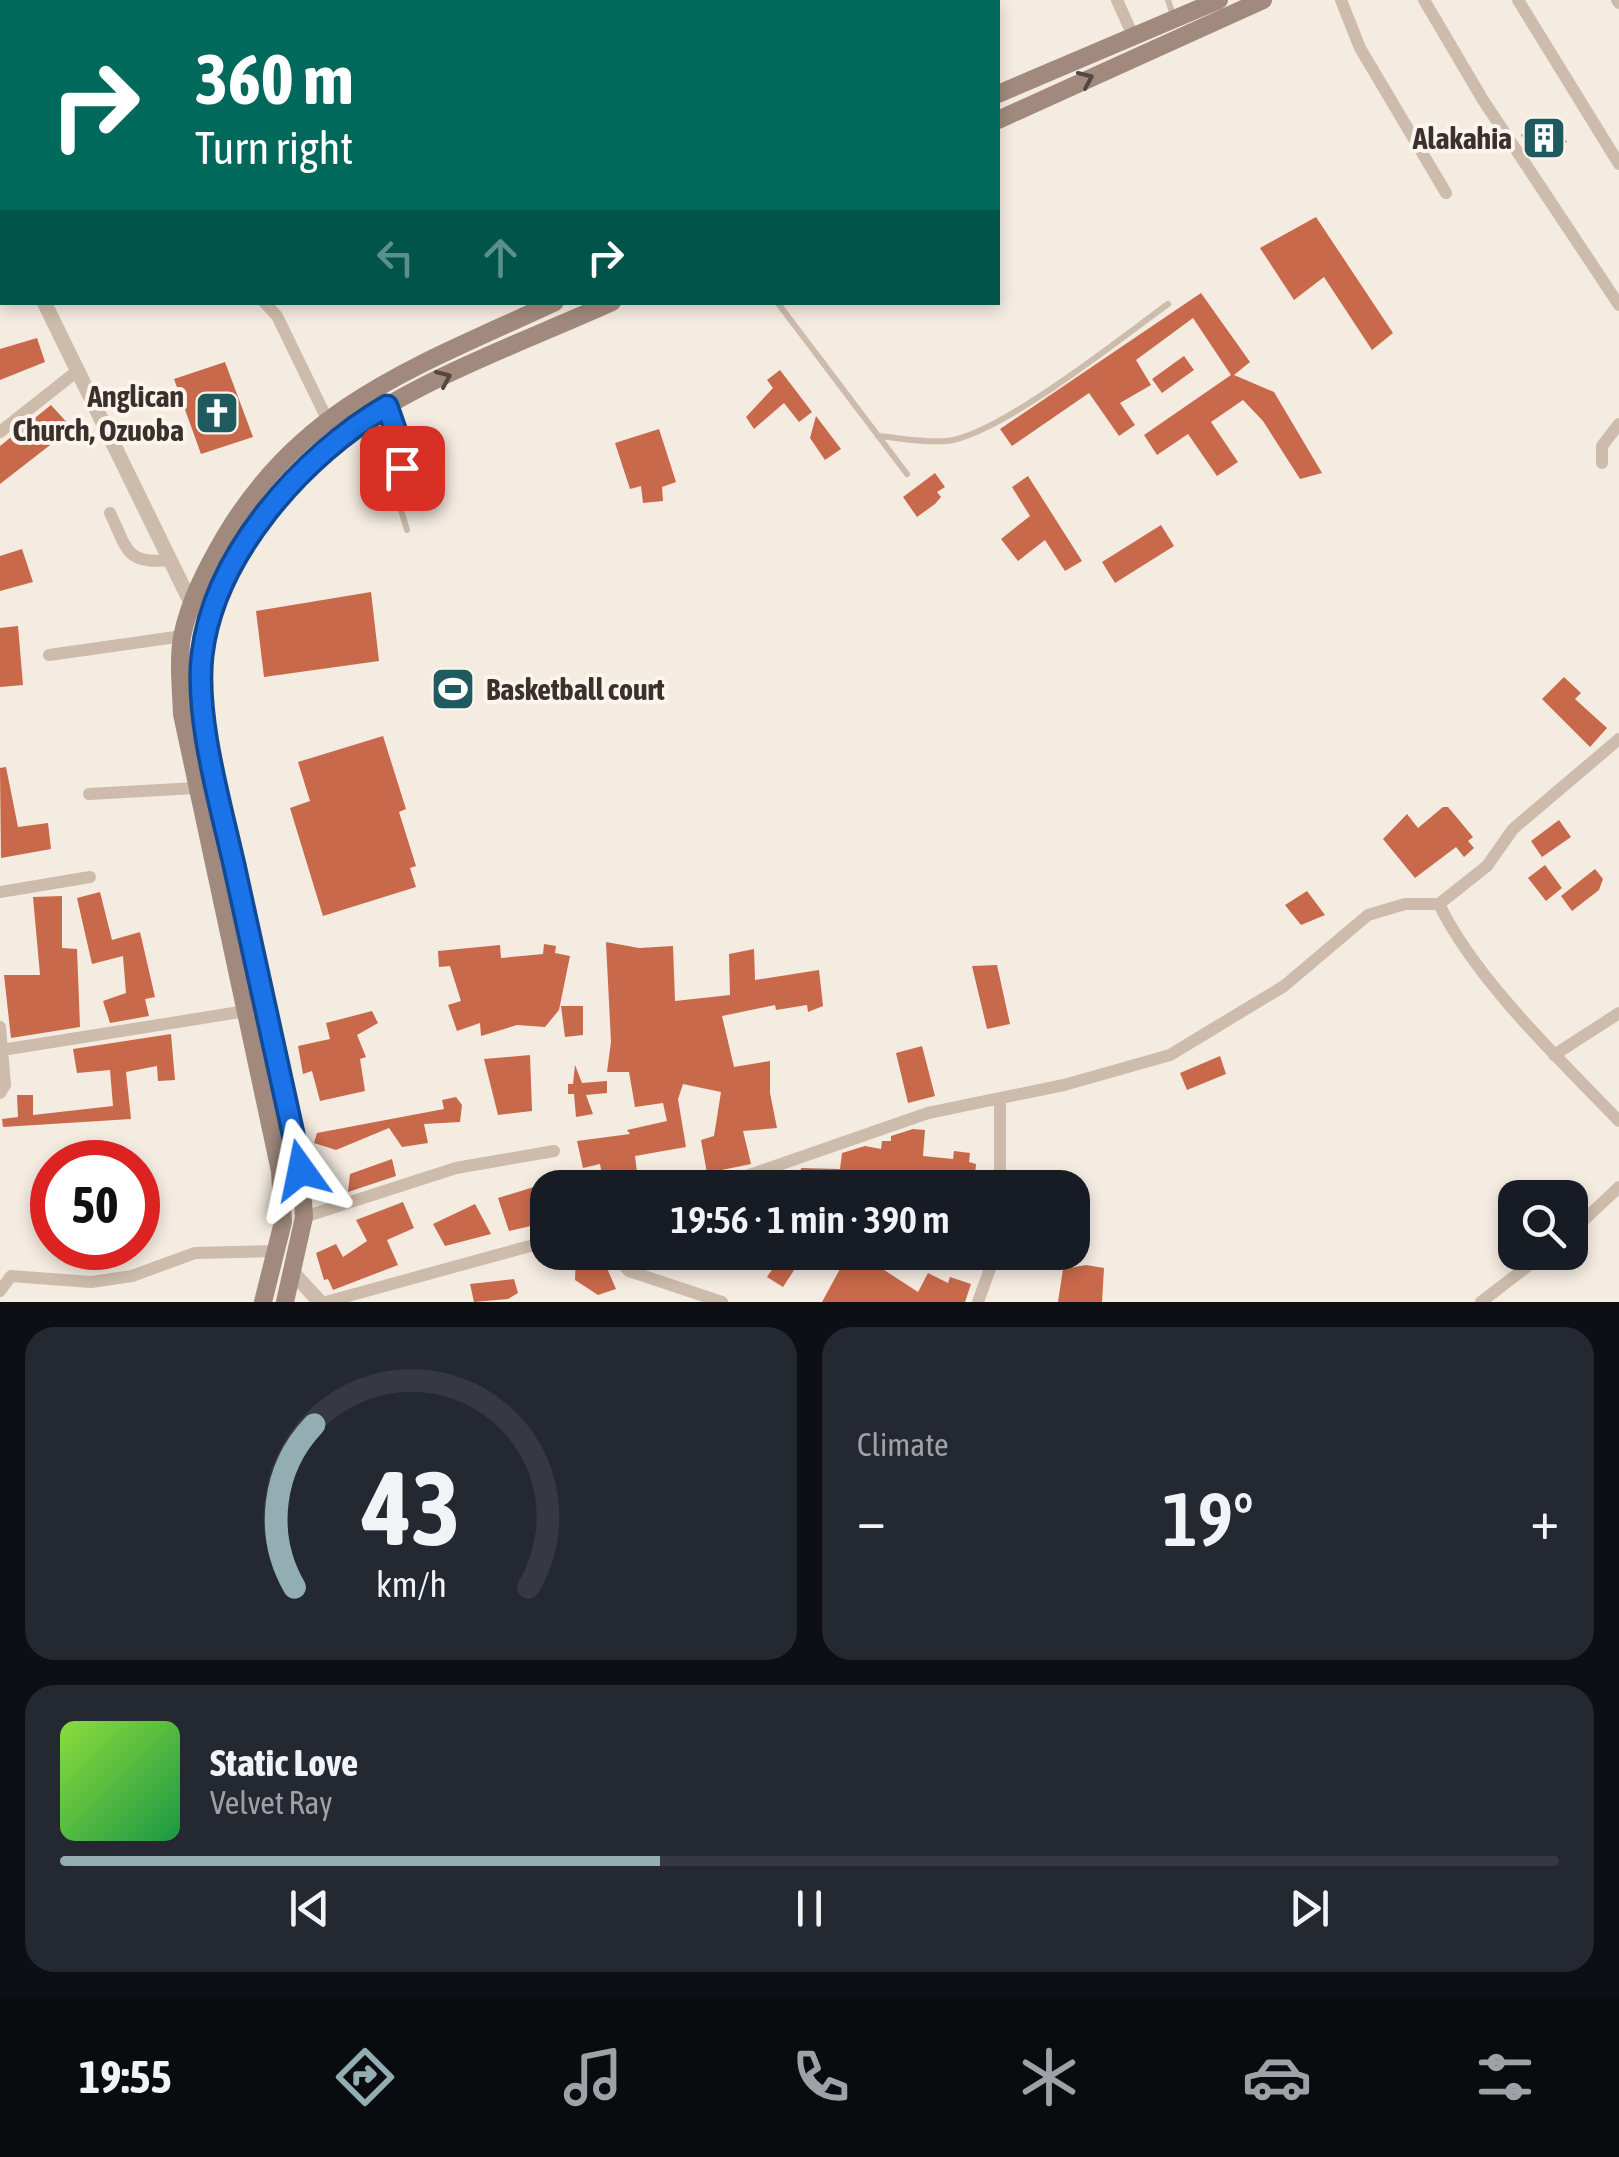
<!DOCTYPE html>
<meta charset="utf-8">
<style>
:root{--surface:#171b24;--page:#242831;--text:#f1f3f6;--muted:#9ea1a6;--line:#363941;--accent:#92aeb2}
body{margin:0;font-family:"Asap Condensed",sans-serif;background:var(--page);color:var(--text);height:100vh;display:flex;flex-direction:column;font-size:38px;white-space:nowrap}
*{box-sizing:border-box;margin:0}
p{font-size:32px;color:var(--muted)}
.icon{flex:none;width:55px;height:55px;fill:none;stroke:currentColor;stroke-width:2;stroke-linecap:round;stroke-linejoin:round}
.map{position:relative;height:1302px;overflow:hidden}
.details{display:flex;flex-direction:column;gap:25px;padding:25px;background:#0d0f14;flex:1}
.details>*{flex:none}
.hud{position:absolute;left:0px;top:0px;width:1000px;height:305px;box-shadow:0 5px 15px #0003;background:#00695c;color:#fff;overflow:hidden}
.tools{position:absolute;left:1498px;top:1180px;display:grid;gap:20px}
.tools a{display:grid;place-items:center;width:90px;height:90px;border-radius:20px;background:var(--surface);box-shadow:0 5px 15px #0003;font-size:50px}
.speed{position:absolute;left:30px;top:1140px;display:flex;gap:20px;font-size:50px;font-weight:700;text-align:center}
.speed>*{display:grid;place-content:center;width:130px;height:130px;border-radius:50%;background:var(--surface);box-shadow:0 5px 15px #0003;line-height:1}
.speed .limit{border:15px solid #d22;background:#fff;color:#111}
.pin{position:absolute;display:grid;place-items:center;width:85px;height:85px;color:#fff;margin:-42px;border-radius:20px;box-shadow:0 5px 15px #0006}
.me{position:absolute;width:110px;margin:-55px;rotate:348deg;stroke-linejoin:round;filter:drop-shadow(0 0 8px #0008)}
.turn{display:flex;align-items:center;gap:35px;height:210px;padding:0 30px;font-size:45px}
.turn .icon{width:130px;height:130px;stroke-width:2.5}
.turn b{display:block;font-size:70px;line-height:85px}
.lanes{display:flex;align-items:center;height:95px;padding:0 30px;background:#0003;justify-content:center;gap:50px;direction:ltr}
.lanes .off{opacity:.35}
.big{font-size:75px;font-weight:600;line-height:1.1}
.details .widget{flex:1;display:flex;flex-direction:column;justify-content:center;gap:15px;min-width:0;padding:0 35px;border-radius:30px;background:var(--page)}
.details .dial{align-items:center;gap:0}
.dial svg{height:260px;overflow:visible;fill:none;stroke:var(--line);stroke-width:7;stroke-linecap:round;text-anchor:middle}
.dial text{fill:var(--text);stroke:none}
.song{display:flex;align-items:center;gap:30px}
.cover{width:120px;height:120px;border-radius:15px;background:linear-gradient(135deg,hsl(90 70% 55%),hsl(140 70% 35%))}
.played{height:10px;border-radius:5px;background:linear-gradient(90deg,var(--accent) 40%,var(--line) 40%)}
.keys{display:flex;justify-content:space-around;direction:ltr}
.heat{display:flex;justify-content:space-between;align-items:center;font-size:55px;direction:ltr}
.details .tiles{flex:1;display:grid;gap:25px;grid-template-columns:1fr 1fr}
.widget:last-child{grid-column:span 2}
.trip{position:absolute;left:530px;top:1170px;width:560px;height:100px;border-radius:30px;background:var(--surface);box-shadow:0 5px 15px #0003;font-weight:600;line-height:100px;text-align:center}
.tab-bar{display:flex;height:160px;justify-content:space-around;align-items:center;background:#090b0e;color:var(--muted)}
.tab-bar .icon{width:70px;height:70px}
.tab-bar .on{color:var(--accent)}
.tab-bar b{font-size:45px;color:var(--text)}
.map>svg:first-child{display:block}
</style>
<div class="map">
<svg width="1619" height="1302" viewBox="0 0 1619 1302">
<rect width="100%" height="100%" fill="#f4ebe1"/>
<path fill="#c8694b" d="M1553,117L1567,142L1538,159L1521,135Z
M1316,217L1393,333L1372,350L1324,277L1294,300L1260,248Z
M1201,293L1250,362L1234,375L1274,392L1322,473L1300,479L1263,421L1243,400L1211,422L1238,462L1217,476L1188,434L1157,455L1144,435L1231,375L1193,318L1136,360L1151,385L1120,403L1135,425L1119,436L1089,393L1012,446L1000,429Z
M37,338L45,362L0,380V349Z
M1184,356L1194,370L1162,393L1152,379Z
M225,362L253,437L201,454L174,379Z
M780,370L812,412L799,422L784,403L754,429L746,417L773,388L767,380Z
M51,405L72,428L0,484V446Z
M816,416L841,449L825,460L810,438Z
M659,429L676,482L662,487L663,501L643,503L641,486L630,489L615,443Z
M935,473L945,487L937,492L941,497L935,504L917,517L903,497Z
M1028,476L1082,561L1065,571L1045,540L1018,561L1001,539L1030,516L1012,487Z
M1161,525L1174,546L1115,583L1102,562Z
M22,549L33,582L0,591V556Z
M371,592L379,661L264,677L256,611Z
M18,626L23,685L0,687V628Z
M1564,677L1581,693L1575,699L1607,728L1590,747L1542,699Z
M383,736L406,809L399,812L416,866L410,868L416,887L323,916L290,808L310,801L298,762Z
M6,767L18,827L48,823L51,849L1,858L0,768Z
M1443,807H1448L1473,837L1468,841L1474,848L1464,857L1456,847L1415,878L1383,839L1407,814L1418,828Z
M1559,820L1571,837L1542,857L1531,841Z
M1545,865L1562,888L1546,901L1528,878Z
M1595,869L1603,879L1599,890L1572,911L1561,896Z
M1307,891L1325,915L1301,925L1285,905Z
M100,892L112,940L140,932L155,997L145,999L149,1016L110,1023L103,1001L126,993L123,956L92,964L77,898Z
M62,896V948L77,949L80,1027L11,1038L4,975H40L33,897Z
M606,942L639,948L673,946L675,1001L730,995L729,954L754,949L755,980L819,970L823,1006L808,1012L807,1005L776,1010L775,1005L722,1016L734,1067L770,1061V1093L777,1128L743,1131L751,1164L707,1173L701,1140L714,1136L721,1092L683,1084L678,1099L686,1147L635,1156L639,1188H622L618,1172L602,1175L600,1164L583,1168L577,1141L630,1134L627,1130L667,1121L663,1103L635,1107L629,1072H607L611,1042Z
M544,944L556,946L555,953L570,956L559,1010L545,1027L517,1025L481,1036L480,1023L457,1031L448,1005L461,1001L450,966L439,967L438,951L500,945L501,958L543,954Z
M997,965L1010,1024L987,1029L972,966Z
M561,1006H583V1035L565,1037Z
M372,1011L378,1023L357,1035L366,1057L360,1059L365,1091L320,1101L312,1071L303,1074L298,1046L330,1039L326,1023Z
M171,1034L175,1080L158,1081L157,1066L126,1072L131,1119L3,1127L2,1119L18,1117L17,1095H33V1115L113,1106L110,1070L77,1073L73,1049Z
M922,1046L935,1096L908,1103L896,1053Z
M530,1055L532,1111L498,1115L484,1059Z
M1220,1056L1226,1074L1187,1090L1180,1073Z
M575,1065L582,1083L607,1081V1093L586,1095L593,1114L576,1117L574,1094H568V1084H573Z
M456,1097L462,1105L460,1122L424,1124L428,1143L402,1147L389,1128L336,1150L314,1143L317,1133L444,1109L442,1100Z
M913,1129L925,1130L923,1156L953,1159L954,1151L970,1153L969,1162L976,1164L974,1188H899L900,1184L859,1180L857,1188H799L801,1168L840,1169L842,1153L865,1146L881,1149L882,1141H891V1136Z
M392,1159L396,1176L348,1192L350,1174Z
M534,1187L539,1207L548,1204V1222L509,1231L498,1198Z
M403,1202L414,1228L387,1240L398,1265L333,1290L328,1279L324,1280L316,1253L336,1244L343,1257L367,1241L356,1220Z
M475,1204L491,1234L445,1246L433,1224Z
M576,1252H600L616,1289L598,1295L575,1280Z
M784,1252H806L783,1287L767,1277Z
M846,1258L876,1270L878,1266L918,1292L928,1273L948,1283L950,1277L971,1284L965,1302H822Z
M1086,1265L1104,1268L1102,1302H1058L1063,1269Z
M514,1279L518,1293L508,1299L474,1302L470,1284Z"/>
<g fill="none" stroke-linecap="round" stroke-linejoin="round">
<path stroke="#cdbbac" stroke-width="6" d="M1168,0L1174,18
M777,302L907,474
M387,407L403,452L399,503L407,530
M878,436C900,438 925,443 947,441C1000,435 1121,338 1168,304"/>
<path stroke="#cdbbac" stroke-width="12" d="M722,0V2
M1117,0L1134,38
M1341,0L1360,48L1446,193
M1424,0L1483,100L1619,305
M1518,0L1619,164
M1617,0L1619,3
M448,2L455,0
M264,302L277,316L327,419
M0,432L76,372
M1602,463V446L1619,424
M110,513C127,548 125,565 170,560
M49,655L183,636
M89,794L196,788
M0,892L90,877
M1439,904C1475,979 1561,1061 1619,1121
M0,1027L2,1050
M1554,1055L1619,1013
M0,1093L5,1085L2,1050L246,1011
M712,1188L928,1113L1064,1085L1170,1055L1284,986L1368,915L1405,904H1439L1487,866L1513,829L1619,739
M1000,1188V1098
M304,1217L456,1168L554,1151
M1570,1233L1619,1187
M610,1252L629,1271L722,1302
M0,1291L11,1276L91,1282L132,1276L195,1253L277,1251
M326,1302L548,1241
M978,1302L996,1252
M1481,1302L1546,1252"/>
<path stroke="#cdbbac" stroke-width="15" d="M0,209L2,214
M44,302L192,605L211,617
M294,1274L320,1302"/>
<path stroke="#a18a7d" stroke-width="18" d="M998,94L1219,0
M998,120L1263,0
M263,1302L283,1222L280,1171L182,714C181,689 178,662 182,637C189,602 206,569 224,538C303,403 421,365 555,302
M285,1302L304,1217L301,1170C280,1071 258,972 235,874C220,806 196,727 202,657C208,588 274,486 328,445C411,381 517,345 612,302"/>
</g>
<defs><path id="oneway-chevron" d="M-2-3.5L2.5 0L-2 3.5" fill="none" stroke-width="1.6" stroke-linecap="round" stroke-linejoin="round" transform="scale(2.5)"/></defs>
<g stroke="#544640">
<use href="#oneway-chevron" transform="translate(1086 79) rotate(-24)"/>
<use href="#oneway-chevron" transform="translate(444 378) rotate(-24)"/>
</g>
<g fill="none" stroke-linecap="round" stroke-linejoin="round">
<defs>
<path id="route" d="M301,1170C279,1068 256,967 234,865C220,803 195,718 202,655C214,554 303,455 387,406L403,452L402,468"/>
</defs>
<use href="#route" stroke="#114b97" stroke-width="25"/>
<use href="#route" stroke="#1a73e8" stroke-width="18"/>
</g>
<defs>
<symbol id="building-square" viewBox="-11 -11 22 22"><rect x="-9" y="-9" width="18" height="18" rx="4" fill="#1f5a5e" stroke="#fbf5ee"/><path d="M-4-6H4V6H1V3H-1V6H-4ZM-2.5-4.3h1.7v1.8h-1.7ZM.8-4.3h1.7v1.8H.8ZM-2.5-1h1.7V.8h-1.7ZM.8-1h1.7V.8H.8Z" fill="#fff"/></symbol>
<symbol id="church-square" viewBox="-11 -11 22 22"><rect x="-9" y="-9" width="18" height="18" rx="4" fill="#1f5a5e" stroke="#fbf5ee"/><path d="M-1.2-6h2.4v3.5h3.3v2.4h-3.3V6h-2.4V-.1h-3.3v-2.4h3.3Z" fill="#fff"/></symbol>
<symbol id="stadium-square" viewBox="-11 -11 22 22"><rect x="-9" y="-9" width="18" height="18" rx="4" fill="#1f5a5e" stroke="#fbf5ee"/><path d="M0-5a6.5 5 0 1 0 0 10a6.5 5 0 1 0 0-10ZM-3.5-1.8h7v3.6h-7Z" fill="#fff"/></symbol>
</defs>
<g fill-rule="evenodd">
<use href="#building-square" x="1519" y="113" width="50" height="50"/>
<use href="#church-square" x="192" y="388" width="50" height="50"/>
<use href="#stadium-square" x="428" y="664" width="50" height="50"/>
</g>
<g text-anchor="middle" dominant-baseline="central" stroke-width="8" stroke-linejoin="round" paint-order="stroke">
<g font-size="30" font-weight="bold" fill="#3b302b" stroke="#fbf5ee" text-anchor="end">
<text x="1512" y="138">Alakahia</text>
<text x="184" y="396">Anglican<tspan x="184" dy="34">Church, Ozuoba</tspan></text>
<text x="486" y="689" text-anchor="start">Basketball court</text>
</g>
</g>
</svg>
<div class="tools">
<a><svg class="icon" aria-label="search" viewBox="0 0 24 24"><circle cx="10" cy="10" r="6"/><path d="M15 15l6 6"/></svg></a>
</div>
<div class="speed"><div class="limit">50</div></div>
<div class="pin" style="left:402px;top:468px;background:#d93025"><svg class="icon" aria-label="arrive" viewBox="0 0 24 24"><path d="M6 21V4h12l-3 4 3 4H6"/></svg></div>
<svg class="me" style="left:301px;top:1170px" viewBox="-20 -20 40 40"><path d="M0-17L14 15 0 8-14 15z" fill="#1a73e8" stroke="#fff" stroke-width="4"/></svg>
<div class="trip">19:56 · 1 min · 390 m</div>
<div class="hud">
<div class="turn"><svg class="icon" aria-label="right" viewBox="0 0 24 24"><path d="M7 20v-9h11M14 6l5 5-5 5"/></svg><div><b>360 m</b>Turn right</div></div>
<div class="lanes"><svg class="icon off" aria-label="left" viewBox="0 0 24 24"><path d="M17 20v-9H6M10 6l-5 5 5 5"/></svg><svg class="icon off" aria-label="ahead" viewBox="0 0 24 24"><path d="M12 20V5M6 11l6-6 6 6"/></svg><svg class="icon" aria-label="right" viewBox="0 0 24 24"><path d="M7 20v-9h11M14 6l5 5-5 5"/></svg></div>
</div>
</div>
<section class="details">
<div class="tiles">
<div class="widget dial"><svg viewBox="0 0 100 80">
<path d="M14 69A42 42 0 1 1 86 69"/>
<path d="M14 69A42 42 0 0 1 20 19" stroke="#92aeb2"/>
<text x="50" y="56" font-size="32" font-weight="700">43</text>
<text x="50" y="72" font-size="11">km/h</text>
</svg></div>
<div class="widget"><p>Climate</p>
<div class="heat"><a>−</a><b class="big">19°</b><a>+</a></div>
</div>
<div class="widget">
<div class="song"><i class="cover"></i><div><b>Static Love</b><p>Velvet Ray</p></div></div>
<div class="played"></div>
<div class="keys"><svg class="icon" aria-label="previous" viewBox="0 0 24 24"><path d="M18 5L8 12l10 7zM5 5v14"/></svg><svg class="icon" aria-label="pause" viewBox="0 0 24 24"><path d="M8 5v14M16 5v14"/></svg><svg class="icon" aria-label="next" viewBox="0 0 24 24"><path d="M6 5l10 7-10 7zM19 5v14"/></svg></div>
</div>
</div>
</section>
<nav class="tab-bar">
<b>19:55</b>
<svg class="icon on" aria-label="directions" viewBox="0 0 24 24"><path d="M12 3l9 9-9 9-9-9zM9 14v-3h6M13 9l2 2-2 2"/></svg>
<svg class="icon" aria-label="music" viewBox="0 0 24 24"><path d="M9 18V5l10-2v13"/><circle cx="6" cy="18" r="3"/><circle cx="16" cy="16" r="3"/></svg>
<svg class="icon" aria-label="phone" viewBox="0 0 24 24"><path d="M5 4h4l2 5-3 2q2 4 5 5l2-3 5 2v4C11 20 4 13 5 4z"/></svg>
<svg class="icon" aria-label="climate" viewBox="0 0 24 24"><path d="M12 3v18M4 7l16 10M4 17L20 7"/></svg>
<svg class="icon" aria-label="car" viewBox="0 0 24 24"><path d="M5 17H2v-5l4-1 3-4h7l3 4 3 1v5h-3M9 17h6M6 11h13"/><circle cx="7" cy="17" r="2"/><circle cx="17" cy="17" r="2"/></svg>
<svg class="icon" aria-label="filters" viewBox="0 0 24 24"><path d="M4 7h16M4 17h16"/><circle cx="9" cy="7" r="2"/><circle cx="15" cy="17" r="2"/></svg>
</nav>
